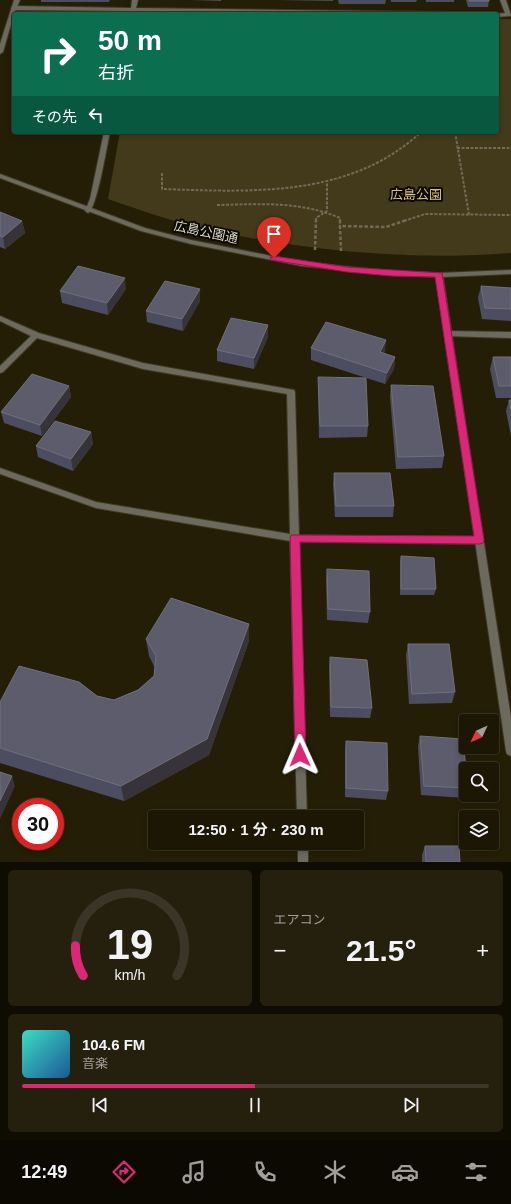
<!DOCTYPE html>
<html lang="ja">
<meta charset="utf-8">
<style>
:root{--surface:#1c1604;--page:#251f0e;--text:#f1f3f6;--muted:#a09f9a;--line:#3a3526;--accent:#db2777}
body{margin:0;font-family:Arial,"Noto Sans JP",sans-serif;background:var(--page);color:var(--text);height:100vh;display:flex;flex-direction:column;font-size:15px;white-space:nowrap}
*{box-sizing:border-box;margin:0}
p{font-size:13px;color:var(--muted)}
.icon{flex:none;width:22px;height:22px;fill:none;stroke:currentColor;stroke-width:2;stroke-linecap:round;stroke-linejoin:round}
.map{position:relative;height:862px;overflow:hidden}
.side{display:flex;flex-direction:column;gap:8px;padding:8px;background:#0f0c02;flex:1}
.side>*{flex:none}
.banner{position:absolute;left:12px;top:12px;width:487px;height:122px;border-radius:4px;box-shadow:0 2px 6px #0003,0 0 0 1px var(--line);background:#0b6e4f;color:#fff;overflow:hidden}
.needle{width:26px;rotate:226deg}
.tools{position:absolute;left:459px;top:714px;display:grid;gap:8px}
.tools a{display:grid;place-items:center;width:40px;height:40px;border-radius:4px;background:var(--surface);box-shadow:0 2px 6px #0003,0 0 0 1px var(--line);font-size:20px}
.speed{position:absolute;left:12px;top:798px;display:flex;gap:8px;font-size:20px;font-weight:700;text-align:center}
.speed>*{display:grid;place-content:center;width:52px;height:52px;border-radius:50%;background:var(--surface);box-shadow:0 2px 6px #0003,0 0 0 1px var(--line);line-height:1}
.speed .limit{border:6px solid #d22;background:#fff;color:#111}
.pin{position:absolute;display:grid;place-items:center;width:34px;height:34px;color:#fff;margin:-41px -17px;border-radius:50% 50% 50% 0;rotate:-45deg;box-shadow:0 0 4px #0007}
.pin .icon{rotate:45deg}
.me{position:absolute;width:44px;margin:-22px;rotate:359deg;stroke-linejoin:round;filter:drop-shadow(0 0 3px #0008)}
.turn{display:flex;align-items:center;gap:14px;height:84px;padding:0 20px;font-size:18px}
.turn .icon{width:52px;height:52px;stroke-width:2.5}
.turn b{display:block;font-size:28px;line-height:34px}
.then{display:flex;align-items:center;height:38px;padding:0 20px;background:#0003;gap:8px;font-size:15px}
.big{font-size:30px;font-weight:700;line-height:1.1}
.side .card{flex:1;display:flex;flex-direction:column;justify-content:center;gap:6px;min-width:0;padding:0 14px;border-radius:6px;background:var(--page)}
.side .dial{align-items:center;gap:0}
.dial svg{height:104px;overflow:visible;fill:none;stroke:var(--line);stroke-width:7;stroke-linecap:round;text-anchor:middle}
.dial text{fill:var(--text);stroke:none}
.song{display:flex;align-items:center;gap:12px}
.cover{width:48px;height:48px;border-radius:6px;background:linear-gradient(135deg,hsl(170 70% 55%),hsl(210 70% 35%))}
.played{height:4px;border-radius:2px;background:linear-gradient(90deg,var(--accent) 50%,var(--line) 50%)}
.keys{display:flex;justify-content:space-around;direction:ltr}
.heat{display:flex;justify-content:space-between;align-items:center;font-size:22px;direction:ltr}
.side .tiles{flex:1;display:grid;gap:8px;grid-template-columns:1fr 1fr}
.card:last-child{grid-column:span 2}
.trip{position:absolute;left:148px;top:810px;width:216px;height:40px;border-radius:4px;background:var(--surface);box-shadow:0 2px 6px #0003,0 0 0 1px var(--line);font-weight:700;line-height:40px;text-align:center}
.tab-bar{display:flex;height:64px;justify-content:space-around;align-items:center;background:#0b0902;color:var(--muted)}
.tab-bar .icon{width:28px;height:28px}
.tab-bar .selected{color:var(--accent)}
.tab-bar b{font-size:18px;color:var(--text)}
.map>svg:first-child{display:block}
</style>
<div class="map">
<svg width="511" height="862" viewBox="0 0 511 862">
<rect width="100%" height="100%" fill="#251e06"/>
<path fill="#433a1b" d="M497,19H511V253C410,261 305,251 206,229C173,222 140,210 108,199L120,132H497Z"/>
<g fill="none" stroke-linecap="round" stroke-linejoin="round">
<defs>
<path id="minor" d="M132,0H138L136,8L451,12L454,14H336L135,11V14H129L130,11L14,10L11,8L14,6L131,8Z
M500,0H506L511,15L510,16L497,17V14H495L505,13Z
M104,132H110C107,145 97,209 88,213L85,211L90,199Z
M0,316L39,333L143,363L294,390L295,392L299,535L482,538L483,540L482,542L479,544L299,542L307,817H297L290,541L96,508L0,474V468L96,502L290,534L287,394L143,369L37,338L3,372L0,373V366L31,336L0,321Z
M448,331L511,332V338L445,336L444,334Z
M298,843H308V862H298Z"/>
<path id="tertiary" d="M14,0H20L14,14L3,52L0,54V44Z
M0,174L145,228L191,240L302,262L391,271L439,273L511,270V274L443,277L511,718V756L507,754L506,751L436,277L391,275L302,266L191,244L141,231L0,178Z"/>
</defs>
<use href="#minor" stroke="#3f3821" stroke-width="2"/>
<use href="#tertiary" stroke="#3f3821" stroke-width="2"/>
<path stroke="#716b57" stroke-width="2" stroke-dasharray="3 1.5" stroke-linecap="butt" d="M455,132L469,215
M457,148H511
M162,173V189C252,192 350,198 421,132
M217,205C259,204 301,201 340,218V221
M316,221V218L327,211V181
M404,221L425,214L511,215"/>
<path stroke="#716b57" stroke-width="2.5" stroke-dasharray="3.5 2" stroke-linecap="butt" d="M340,220V226
M315,250L316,220
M341,251L340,226L386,227L407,220"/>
<use href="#minor" fill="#6c695d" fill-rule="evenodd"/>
<use href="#tertiary" fill="#6c695d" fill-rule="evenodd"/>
</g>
<path fill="#4d4d61" d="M41,0H110L109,2H41Z
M192,0H221V1Z
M278,0H333V1Z
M338,0H386L385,4H339Z
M391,0H417L416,2H391Z
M426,0H454V2H426Z
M466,0H489L488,7H468Z
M62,132H87L86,133Z
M0,212L22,221L25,233L5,249L0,247Z
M481,286L511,288V321L482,319L478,298Z
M126,289L108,315L62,303L60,291Z
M200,289V301L183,331L147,322L146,311Z
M268,325V337L254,369L217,361V350Z
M386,340L384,353L395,357L394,369L385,384L311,360V348Z
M493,357H511V398H496L490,369Z
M318,377L368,426L367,437L319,438L318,388Z
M391,385L444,456L442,468L396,469L390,397Z
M69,386L71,397L42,436L4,423L1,412Z
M509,400H511V436L506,411Z
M91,432L93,444L73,471L38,457L36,446Z
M334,473L394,506L393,517H335L333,484Z
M401,556L436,589L434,595H400V562Z
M327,569L370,612L368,623L327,620L326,580Z
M249,624V641L209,755L124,801L0,763V702L97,696L114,700L138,690L154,676L155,668L149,656L146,639Z
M408,644L455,692L452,703L409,704L406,655Z
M330,657L372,708L370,718L330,717L329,668Z
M420,736L466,769V795L465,798L421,795L418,746Z
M346,741L388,791L386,800L345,797V751Z
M425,846L460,862H422V855Z"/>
<path fill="#363438" d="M22,221L25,233L5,249L3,237Z
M125,278L126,289L108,315L107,303Z
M200,289V301L183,331L182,319Z
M268,325V337L254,369V358Z
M386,340L385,352L379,363L380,352Z
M395,357L394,369L385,384L387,373Z
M69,386L71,397L42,436L40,425Z
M91,432L93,444L73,471L71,459Z
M249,624V641L209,755L124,801L121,786Z
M12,776L15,786L0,819V801Z"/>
<path fill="#5c5c6c" stroke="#706f7b" d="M469,0H489V1H469Z
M0,212L22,221L3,237L0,236Z
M78,266L125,278L107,303L60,291Z
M165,281L200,289L182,319L146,311Z
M481,286L511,288V309L485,308Z
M231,318L268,325L254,358L217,350Z
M326,322L386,340L380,352L395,357L387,373L311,348Z
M493,357H511V386H499Z
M32,374L69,386L40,425L1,412Z
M318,377L366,378L368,426H320Z
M391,385L433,386L444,456L398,457Z
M509,400H511V409Z
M55,421L91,432L71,459L36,446Z
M334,473H390L394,506H336Z
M401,556L434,558L436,589H401Z
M327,569L369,571L370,612L328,609Z
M171,598L249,624L207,739L121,786L0,748V702L19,666L79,682L97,696L114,700L138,690L154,676L156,656L146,639Z
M408,644H449L455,692L412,694Z
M330,657L367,660L372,708L331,707Z
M420,736L463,739L466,769V788L424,786Z
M346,741L387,743L388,791L346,788Z
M0,772L12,776L0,801Z
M425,846H459L460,862H426Z"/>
<path fill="#db2777" stroke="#8e194d" d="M274,256L347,267L442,273L484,540L483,543L480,544L300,542L306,755L304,759L300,760L296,759L295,755L290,538L291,535L474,536L435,277L391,276L347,272L271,260L270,258Z"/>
<g text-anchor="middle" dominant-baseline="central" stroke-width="4" stroke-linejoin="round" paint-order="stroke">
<g font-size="13" fill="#dac37a" stroke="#0b0802">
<text x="416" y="194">広島公園</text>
</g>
<g font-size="13" fill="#ddd9ca" stroke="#0b0802">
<text transform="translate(206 232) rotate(12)">広島公園通</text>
</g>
</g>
</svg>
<div class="tools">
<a><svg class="needle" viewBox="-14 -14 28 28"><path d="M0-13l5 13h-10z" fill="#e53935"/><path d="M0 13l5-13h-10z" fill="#a09f9a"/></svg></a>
<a><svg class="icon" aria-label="search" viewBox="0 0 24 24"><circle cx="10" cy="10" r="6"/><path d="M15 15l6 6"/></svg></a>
<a><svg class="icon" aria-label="layers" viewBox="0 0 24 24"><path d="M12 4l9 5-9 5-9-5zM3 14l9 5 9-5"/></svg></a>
</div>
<div class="speed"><div class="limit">30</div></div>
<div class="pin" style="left:274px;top:258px;background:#d93025"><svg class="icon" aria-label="arrive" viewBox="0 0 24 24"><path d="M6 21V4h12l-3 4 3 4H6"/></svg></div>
<svg class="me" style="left:300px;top:755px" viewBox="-20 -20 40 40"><path d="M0-17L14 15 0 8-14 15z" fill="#db2777" stroke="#fff" stroke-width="4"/></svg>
<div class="trip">12:50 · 1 分 · 230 m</div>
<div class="banner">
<div class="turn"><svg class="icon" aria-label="right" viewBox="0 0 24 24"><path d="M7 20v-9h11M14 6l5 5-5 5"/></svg><div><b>50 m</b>右折</div></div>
<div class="then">その先<svg class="icon" aria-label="left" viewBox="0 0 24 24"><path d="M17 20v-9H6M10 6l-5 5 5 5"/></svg></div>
</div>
</div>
<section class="side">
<div class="tiles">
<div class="card dial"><svg viewBox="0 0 100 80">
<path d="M14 69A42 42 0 1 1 86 69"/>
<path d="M14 69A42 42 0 0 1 8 46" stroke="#db2777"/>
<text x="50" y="56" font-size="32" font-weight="700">19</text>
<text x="50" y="72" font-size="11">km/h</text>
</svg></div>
<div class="card"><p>エアコン</p>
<div class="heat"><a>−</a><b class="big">21.5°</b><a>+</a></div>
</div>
<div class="card">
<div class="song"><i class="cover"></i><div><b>104.6 FM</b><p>音楽</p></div></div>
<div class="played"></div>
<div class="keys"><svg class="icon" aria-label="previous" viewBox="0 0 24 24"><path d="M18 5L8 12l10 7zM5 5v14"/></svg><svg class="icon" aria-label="pause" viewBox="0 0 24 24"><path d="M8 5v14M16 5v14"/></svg><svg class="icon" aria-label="next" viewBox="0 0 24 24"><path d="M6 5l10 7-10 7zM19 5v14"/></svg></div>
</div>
</div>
</section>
<nav class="tab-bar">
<b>12:49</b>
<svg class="icon selected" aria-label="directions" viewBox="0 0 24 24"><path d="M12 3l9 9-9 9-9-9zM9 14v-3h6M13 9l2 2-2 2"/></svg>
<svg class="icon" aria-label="music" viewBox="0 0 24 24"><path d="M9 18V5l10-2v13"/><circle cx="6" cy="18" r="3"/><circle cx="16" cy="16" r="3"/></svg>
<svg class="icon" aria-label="phone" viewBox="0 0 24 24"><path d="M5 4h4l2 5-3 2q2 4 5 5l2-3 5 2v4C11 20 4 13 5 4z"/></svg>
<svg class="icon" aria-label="climate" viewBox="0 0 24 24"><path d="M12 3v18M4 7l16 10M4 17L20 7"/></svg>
<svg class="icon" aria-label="car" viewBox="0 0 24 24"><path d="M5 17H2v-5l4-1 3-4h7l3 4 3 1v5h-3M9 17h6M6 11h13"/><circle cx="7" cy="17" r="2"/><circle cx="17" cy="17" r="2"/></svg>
<svg class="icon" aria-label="filters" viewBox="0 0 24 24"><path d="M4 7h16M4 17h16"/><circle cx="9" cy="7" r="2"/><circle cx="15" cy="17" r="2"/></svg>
</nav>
